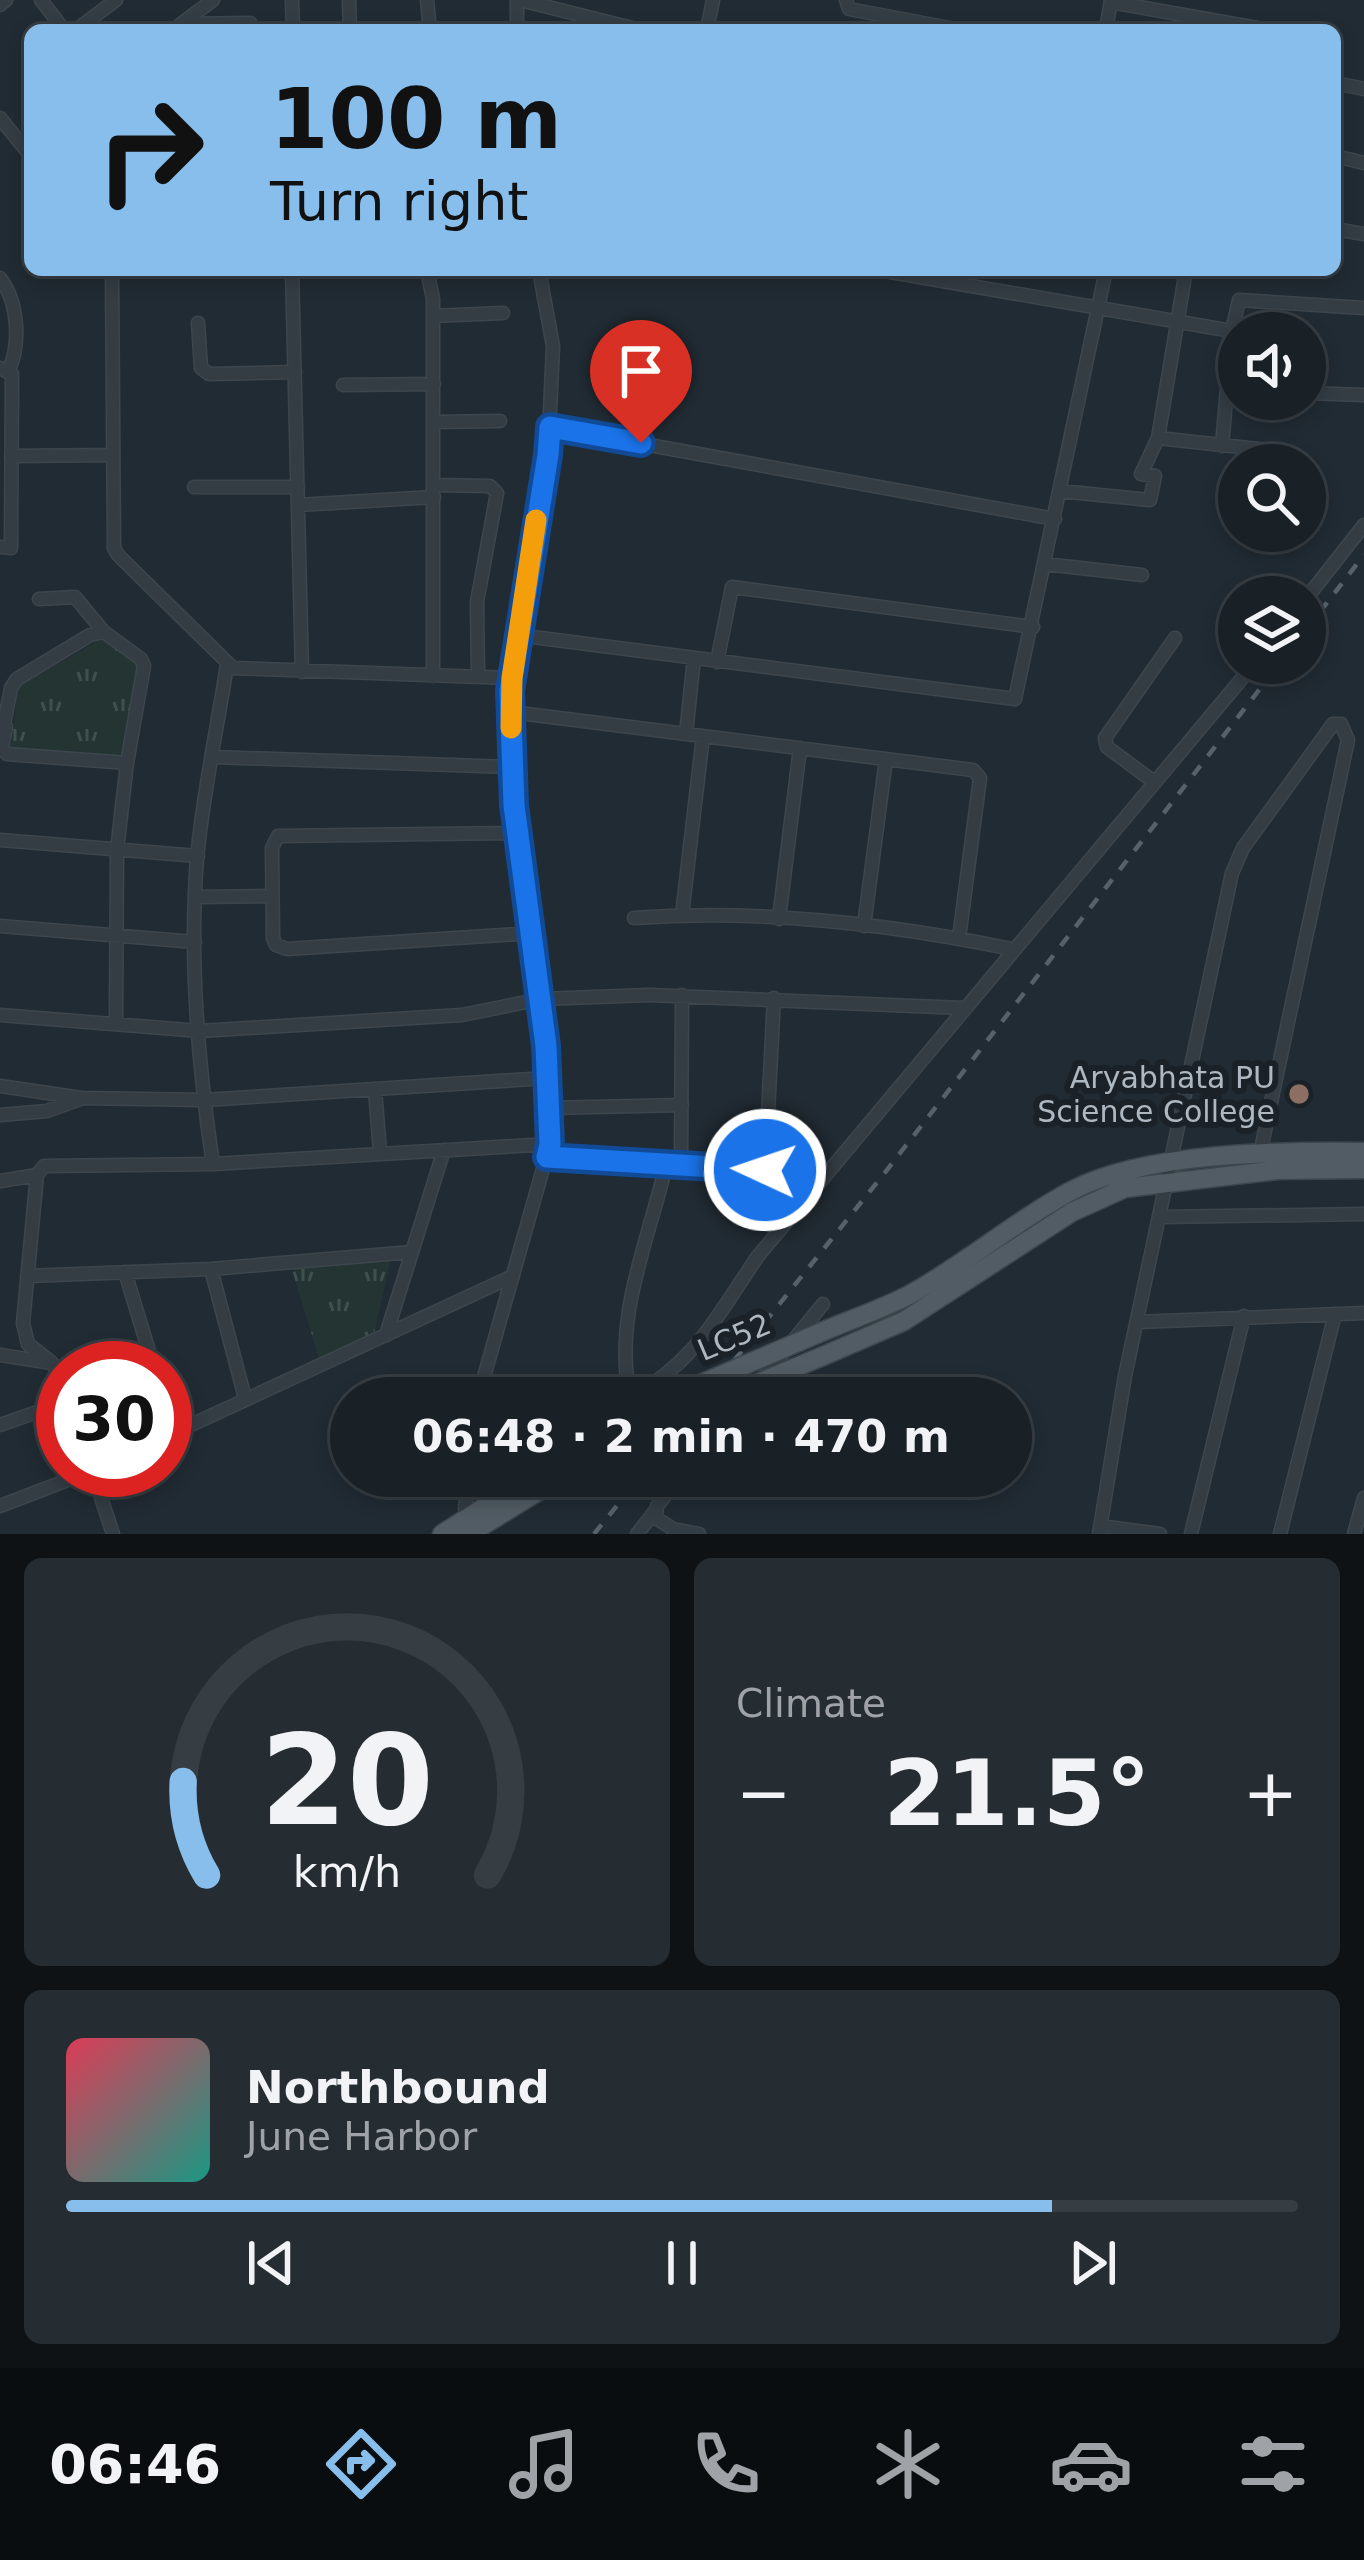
<!DOCTYPE html>
<meta charset="utf-8">
<style>
:root{--surface:#192026;--page:#262d32;--text:#f1f3f6;--muted:#9fa3a7;--line:#373e43;--accent:#88beec}
body{margin:0;font-family:"DejaVu Sans",sans-serif;background:var(--page);color:var(--text);height:100vh;display:flex;flex-direction:column;font-size:45px;white-space:nowrap}
*{box-sizing:border-box;margin:0}
p{font-size:39px;color:var(--muted)}
.icon{flex:none;width:66px;height:66px;fill:none;stroke:currentColor;stroke-width:2;stroke-linecap:round;stroke-linejoin:round}
.map{position:relative;height:1534px;overflow:hidden}
.side{display:flex;flex-direction:column;gap:24px;padding:24px;background:#0e1215;flex:1}
.side>*{flex:none}
.top-card{position:absolute;left:24px;top:24px;width:1317px;height:252px;border-radius:18px;box-shadow:0 6px 18px #0003,0 0 0 3px var(--line);background:#88beec;color:#111;overflow:hidden}
.tools{position:absolute;left:1218px;top:312px;display:grid;gap:24px}
.tools a{display:grid;place-items:center;width:108px;height:108px;border-radius:50%;background:var(--surface);box-shadow:0 6px 18px #0003,0 0 0 3px var(--line);font-size:60px}
.speed{position:absolute;left:36px;top:1341px;display:flex;gap:24px;font-size:60px;font-weight:700;text-align:center}
.speed>*{display:grid;place-content:center;width:156px;height:156px;border-radius:50%;background:var(--surface);box-shadow:0 6px 18px #0003,0 0 0 3px var(--line);line-height:1}
.speed .limit{border:18px solid #d22;background:#fff;color:#111}
.pin{position:absolute;display:grid;place-items:center;width:102px;height:102px;color:#fff;margin:-123px -51px;border-radius:50% 50% 50% 0;rotate:-45deg;box-shadow:0 0 12px #0007}
.pin .icon{rotate:45deg}
.me{position:absolute;width:132px;margin:-66px;rotate:273deg;stroke-linejoin:round;filter:drop-shadow(0 0 9px #0008)}
.turn{display:flex;align-items:center;gap:42px;height:252px;padding:0 48px;font-size:54px}
.turn .icon{width:156px;height:156px;stroke-width:2.5}
.turn b{display:block;font-size:84px;line-height:102px}
.big{font-size:90px;font-weight:700;line-height:1.1}
.side .tile{flex:1;display:flex;flex-direction:column;justify-content:center;gap:18px;min-width:0;padding:0 42px;border-radius:18px;background:var(--page)}
.side .dial{align-items:center;gap:0}
.dial svg{height:312px;overflow:visible;fill:none;stroke:var(--line);stroke-width:7;stroke-linecap:round;text-anchor:middle}
.dial text{fill:var(--text);stroke:none}
.song{display:flex;align-items:center;gap:36px}
.cover{width:144px;height:144px;border-radius:18px;background:linear-gradient(135deg,hsl(350 70% 55%),hsl(170 70% 35%))}
.played{height:12px;border-radius:6px;background:linear-gradient(90deg,var(--accent) 80%,var(--line) 80%)}
.keys{display:flex;justify-content:space-around;direction:ltr}
.heat{display:flex;justify-content:space-between;align-items:center;font-size:66px;direction:ltr}
.side .tiles{flex:1;display:grid;gap:24px;grid-template-columns:1fr 1fr}
.tile:last-child{grid-column:span 2}
.trip{position:absolute;left:330px;top:1377px;width:702px;height:120px;border-radius:60px;background:var(--surface);box-shadow:0 6px 18px #0003,0 0 0 3px var(--line);font-weight:700;line-height:120px;text-align:center}
.menu{display:flex;height:192px;justify-content:space-around;align-items:center;background:#0a0d0f;color:var(--muted)}
.menu .icon{width:84px;height:84px}
.menu .selected{color:var(--accent)}
.menu b{font-size:54px;color:var(--text)}
.map>svg:first-child{display:block}
</style>
<div class="map">
<svg width="1364" height="1534" viewBox="0 0 1364 1534">
<defs>
<pattern id="park-tufts" width="24" height="20" patternUnits="userSpaceOnUse" patternTransform="scale(3)"><rect width="24" height="20" fill="#233433"/><path d="M3 7l-1-3M5 7V3M7 7l1-3M15 17l-1-3M17 17v-4M19 17l1-3" fill="none" stroke="#404f4f"/></pattern>
</defs>
<rect width="100%" height="100%" fill="#212b33"/>
<path fill="url(#park-tufts)" d="M102,639L135,664L137,671L121,759L14,749L11,746L18,691L24,683Z
M391,1258L374,1334L319,1358L291,1267Z"/>
<g fill="none" stroke-linecap="round" stroke-linejoin="round">
<defs>
<path id="street" d="M41,0L64,30
M292,0L293,30
M349,0L350,30
M427,0L430,30
M517,0V30
M520,0L640,30
M846,0L849,9L960,30
M1111,2L1268,30
M0,5L6,0
M181,24L250,23
M76,30L116,0
M173,30L213,0
M707,30L713,0
M1106,30L1111,0
M1335,83L1364,89
M0,118L30,155
M1335,156L1364,163
M1335,229L1364,234
M112,270L114,548L118,555L233,668L512,678
M292,270L302,672
M427,270L433,299V676
M879,270L1232,331
M1186,270L1158,438L1285,452
M0,278C18,301 21,342 9,370
M433,316L503,313
M198,323L201,368L209,374L295,372
M0,368L12,374L11,548L0,547
M343,385L434,384
M1305,393L1364,395
M434,422L500,421
M550,427L1055,519
M1222,446L1232,331L1239,300L1364,308
M11,456L113,455
M434,485L490,486L497,493L477,602L478,677
M194,487H298
M1060,491L1150,500L1155,476L1141,474L1158,438
M298,505L434,497
M1045,564L1142,575
M39,599L75,597L104,632
M1305,600L1364,525
M517,635L1015,699L1106,270
M717,662L732,587L1033,627
M511,712L973,770L980,778L959,938
M0,722L6,727L2,748L7,754L127,763L117,850L116,1024
M4,724L11,688L17,679L90,635L104,632L141,659L144,666L127,763
M686,734L694,658
M213,757L513,767
M1154,782L1107,747L1105,738L1175,638
M519,833L278,836L272,848L273,938L276,945L287,949L533,933
M0,840L198,856
M196,897L272,896
M682,915L703,736
M634,918C759,909 890,924 1012,949
M779,919L800,748
M0,926L195,942
M864,926L886,759
M0,1015L200,1031L462,1015L541,999L649,995L963,1008
M0,1086L81,1098L204,1100L547,1078
M375,1089L380,1153
M549,1108L682,1105
M0,1115L47,1111L80,1099
M547,1157L826,1173
M213,1164C198,1065 189,959 197,858C203,794 217,729 227,665
M666,1165C648,1243 613,1317 630,1398C697,1361 716,1317 758,1256L1255,663
M681,1166L682,995
M765,1170L774,998
M0,1181L37,1175
M1160,1217L1364,1214
M211,1269L245,1398
M125,1272L154,1368
M27,1276L211,1269L412,1252
M1137,1322L1364,1313
M386,1335L444,1150
M0,1355L52,1363L63,1381
M52,1363L28,1344L23,1323L37,1175L44,1166L213,1164L550,1144
M762,1379L823,1304
M478,1398L550,1144L546,1046L514,805L510,691L548,455L553,346L539,270
M165,1405L174,1433
M0,1425L63,1403
M165,1437L513,1276
M92,1470L113,1534
M681,1476L657,1506L656,1518L673,1529L699,1534
M0,1506L94,1470
M465,1509L468,1476
M1100,1526L1160,1534
M637,1534L655,1511
M1099,1534L1125,1376L1232,873L1243,848L1333,724H1341L1348,740L1260,1154
M1191,1534L1244,1316
M1280,1534L1335,1314
M1354,1534L1364,1498"/>
<path id="primary" d="M824,1331C852,1319 882,1309 909,1295C966,1264 1016,1220 1073,1190C1146,1152 1281,1151 1364,1152
M830,1353L904,1321L1072,1212L1125,1188L1278,1170L1364,1169
M442,1534L533,1476
M469,1534L563,1476"/>
</defs>
<use href="#street" stroke="#3d464d" stroke-width="15"/>
<use href="#primary" stroke="#3d464d" stroke-width="21"/>
<use href="#street" stroke="#343d44" stroke-width="12"/>
<use href="#primary" stroke="#525c64" stroke-width="18"/>
<path stroke="#56626b" stroke-width="4.5" stroke-dasharray="12 12" stroke-linecap="butt" d="M1305,631L1364,555
M704,1398L887,1170L1280,663
M594,1534L641,1476"/>
<defs>
<path id="primary-bridge" d="M668,1398L824,1331
M723,1398L830,1353"/>
</defs>
<use href="#primary-bridge" stroke="#3d464d" stroke-width="21" stroke-linecap="butt"/>
<use href="#primary-bridge" stroke="#525c64" stroke-width="18"/>
</g>
<g fill="none" stroke-linecap="round" stroke-linejoin="round">
<defs>
<path id="route" d="M641,443L550,427L548,455L510,691L514,805L546,1046L550,1144L547,1157L765,1170"/>
</defs>
<use href="#route" stroke="#114b97" stroke-width="30"/>
<use href="#route" stroke="#1a73e8" stroke-width="21"/>
<path stroke="#f59e0b" stroke-width="21" d="M511,728L512,678L536,520"/>
</g>
<circle fill="#8d6e63" stroke="#1a2228" stroke-width="4.5" cx="1299" cy="1094" r="12"/>
<g text-anchor="middle" dominant-baseline="central" stroke-width="12" stroke-linejoin="round" paint-order="stroke">
<g font-size="30" fill="#aeb8c1" stroke="#1a2228" text-anchor="end">
<text x="1275" y="1077">Aryabhata PU<tspan x="1275" dy="34">Science College</tspan></text>
</g>
<g font-size="30" fill="#aeb8c1" stroke="#1a2228">
<text transform="translate(734 1337) rotate(-23)">LC52</text>
</g>
</g>
</svg>
<div class="tools">
<a><svg class="icon" aria-label="sound" viewBox="0 0 24 24"><path d="M4 9h4l5-4v14l-5-4H4zM17 9q2 3 0 6"/></svg></a>
<a><svg class="icon" aria-label="search" viewBox="0 0 24 24"><circle cx="10" cy="10" r="6"/><path d="M15 15l6 6"/></svg></a>
<a><svg class="icon" aria-label="layers" viewBox="0 0 24 24"><path d="M12 4l9 5-9 5-9-5zM3 14l9 5 9-5"/></svg></a>
</div>
<div class="speed"><div class="limit">30</div></div>
<div class="pin" style="left:641px;top:443px;background:#d93025"><svg class="icon" aria-label="arrive" viewBox="0 0 24 24"><path d="M6 21V4h12l-3 4 3 4H6"/></svg></div>
<svg class="me" style="left:765px;top:1170px" viewBox="-20 -20 40 40"><circle r="17" fill="#1a73e8" stroke="#fff" stroke-width="3"/><path d="M0-11L8 9 0 5-8 9z" fill="#fff"/></svg>
<div class="trip">06:48 · 2 min · 470 m</div>
<div class="top-card">
<div class="turn"><svg class="icon" aria-label="right" viewBox="0 0 24 24"><path d="M7 20v-9h11M14 6l5 5-5 5"/></svg><div><b>100 m</b>Turn right</div></div>
</div>
</div>
<section class="side">
<div class="tiles">
<div class="tile dial"><svg viewBox="0 0 100 80">
<path d="M14 69A42 42 0 1 1 86 69"/>
<path d="M14 69A42 42 0 0 1 8 45" stroke="#88beec"/>
<text x="50" y="56" font-size="32" font-weight="700">20</text>
<text x="50" y="72" font-size="11">km/h</text>
</svg></div>
<div class="tile"><p>Climate</p>
<div class="heat"><a>−</a><b class="big">21.5°</b><a>+</a></div>
</div>
<div class="tile">
<div class="song"><i class="cover"></i><div><b>Northbound</b><p>June Harbor</p></div></div>
<div class="played"></div>
<div class="keys"><svg class="icon" aria-label="previous" viewBox="0 0 24 24"><path d="M18 5L8 12l10 7zM5 5v14"/></svg><svg class="icon" aria-label="pause" viewBox="0 0 24 24"><path d="M8 5v14M16 5v14"/></svg><svg class="icon" aria-label="next" viewBox="0 0 24 24"><path d="M6 5l10 7-10 7zM19 5v14"/></svg></div>
</div>
</div>
</section>
<nav class="menu">
<b>06:46</b>
<svg class="icon selected" aria-label="directions" viewBox="0 0 24 24"><path d="M12 3l9 9-9 9-9-9zM9 14v-3h6M13 9l2 2-2 2"/></svg>
<svg class="icon" aria-label="music" viewBox="0 0 24 24"><path d="M9 18V5l10-2v13"/><circle cx="6" cy="18" r="3"/><circle cx="16" cy="16" r="3"/></svg>
<svg class="icon" aria-label="phone" viewBox="0 0 24 24"><path d="M5 4h4l2 5-3 2q2 4 5 5l2-3 5 2v4C11 20 4 13 5 4z"/></svg>
<svg class="icon" aria-label="climate" viewBox="0 0 24 24"><path d="M12 3v18M4 7l16 10M4 17L20 7"/></svg>
<svg class="icon" aria-label="car" viewBox="0 0 24 24"><path d="M5 17H2v-5l4-1 3-4h7l3 4 3 1v5h-3M9 17h6M6 11h13"/><circle cx="7" cy="17" r="2"/><circle cx="17" cy="17" r="2"/></svg>
<svg class="icon" aria-label="filters" viewBox="0 0 24 24"><path d="M4 7h16M4 17h16"/><circle cx="9" cy="7" r="2"/><circle cx="15" cy="17" r="2"/></svg>
</nav>
